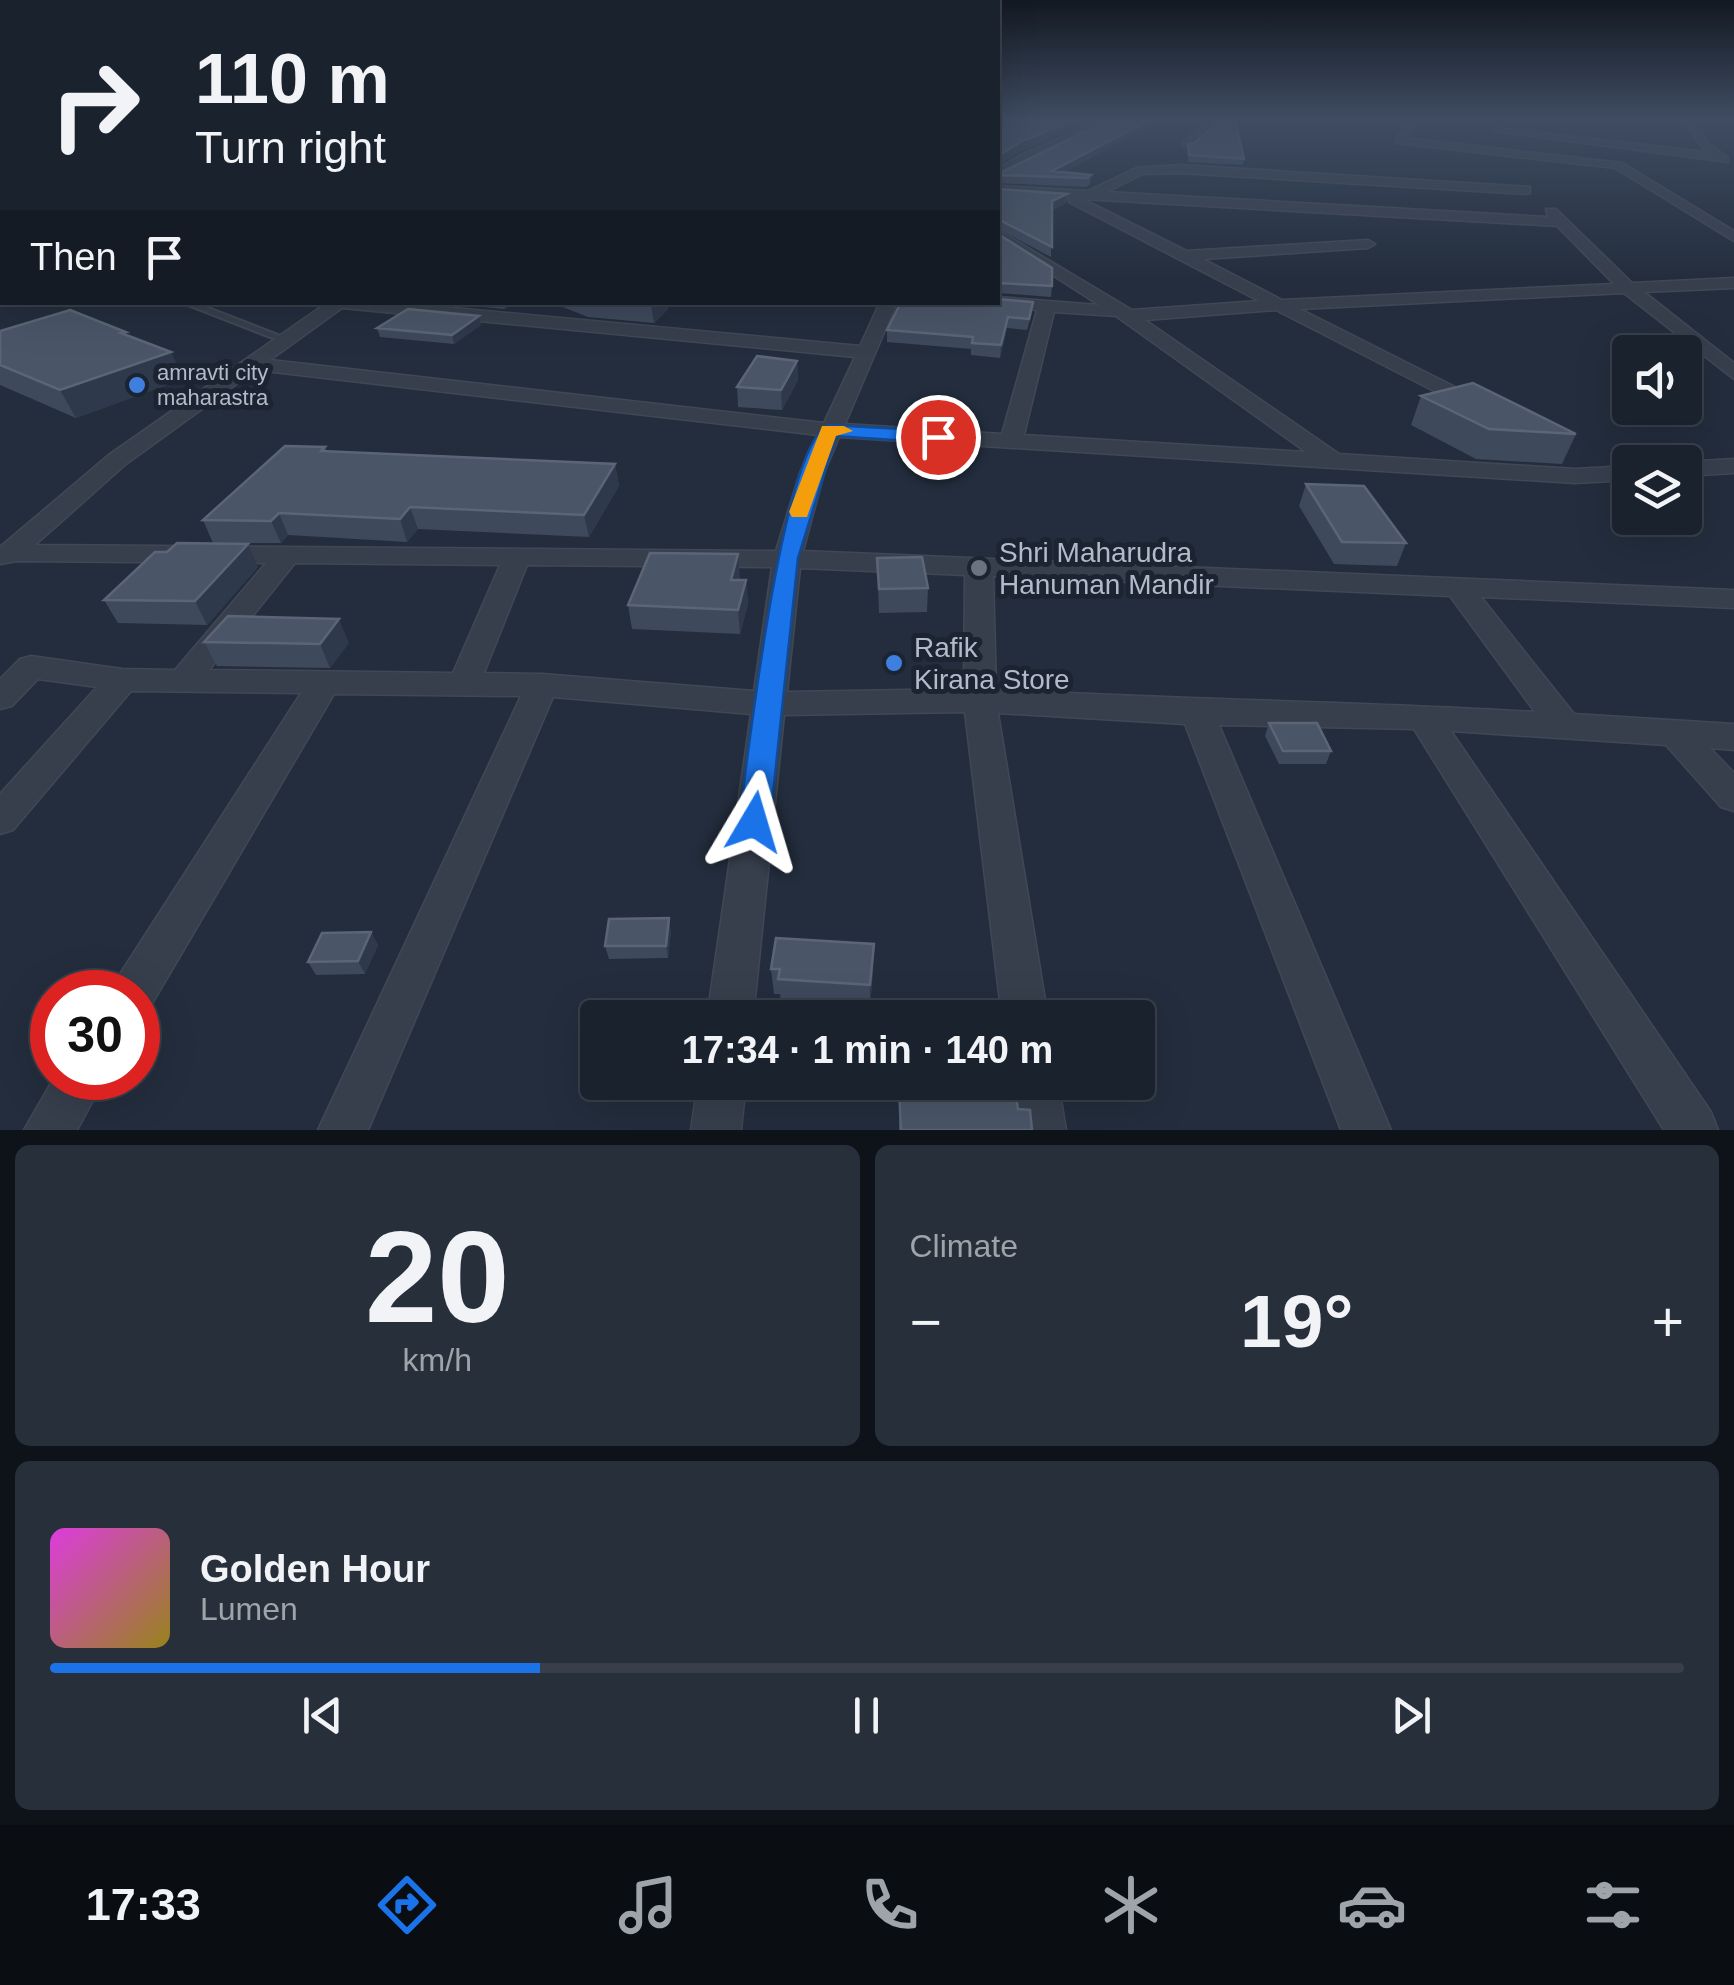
<!DOCTYPE html>
<meta charset="utf-8">
<style>
:root{--surface:#1a222e;--page:#272f3a;--text:#f1f3f6;--muted:#9fa4aa;--line:#383f4a;--accent:#1a73e8}
body{margin:0;font-family:Helvetica,sans-serif;background:var(--page);color:var(--text);height:100vh;display:flex;flex-direction:column;font-size:38px;white-space:nowrap}
*{box-sizing:border-box;margin:0}
p{font-size:32px;color:var(--muted)}
.icon{flex:none;width:55px;height:55px;fill:none;stroke:currentColor;stroke-width:2;stroke-linecap:round;stroke-linejoin:round}
.map{position:relative;height:1130px;overflow:hidden}
.drawer{display:flex;flex-direction:column;gap:15px;padding:15px;background:#0e1319;flex:1}
.drawer>*{flex:none}
.guide{position:absolute;left:0px;top:0px;width:1000px;height:305px;box-shadow:0 10px 40px #0002,0 0 0 2px var(--line);background:#1a222e;color:var(--text);overflow:hidden}
.controls{position:absolute;left:1612px;top:335px;display:grid;gap:20px}
.controls a{display:grid;place-items:center;width:90px;height:90px;border-radius:10px;background:var(--surface);box-shadow:0 10px 40px #0002,0 0 0 2px var(--line);font-size:50px}
.speed{position:absolute;left:30px;top:970px;display:flex;gap:20px;font-size:50px;font-weight:700;text-align:center}
.speed>*{display:grid;place-content:center;width:130px;height:130px;border-radius:50%;background:var(--surface);box-shadow:0 10px 40px #0002,0 0 0 2px var(--line);line-height:1}
.speed .limit{border:15px solid #d22;background:#fff;color:#111}
.pin{position:absolute;display:grid;place-items:center;width:85px;height:85px;color:#fff;margin:-42px;border:5px solid #fff;border-radius:50%;box-shadow:0 2px 10px #0007}
.me{position:absolute;width:110px;margin:-55px;rotate:7deg;stroke-linejoin:round;filter:drop-shadow(0 0 8px #0008)}
.turn{display:flex;align-items:center;gap:35px;height:210px;padding:0 30px;font-size:45px}
.turn .icon{width:130px;height:130px;stroke-width:2.5}
.turn b{display:block;font-size:70px;line-height:85px}
.then{display:flex;align-items:center;height:95px;padding:0 30px;background:#0003;gap:20px;font-size:38px}
.big{font-size:75px;font-weight:600;line-height:1.1}
.drawer .card{flex:1;display:flex;flex-direction:column;justify-content:center;gap:15px;min-width:0;padding:0 35px;border-radius:15px;background:var(--page)}
.drawer .dial{align-items:center;gap:0}
.dial b{font-size:130px;line-height:1}
.song{display:flex;align-items:center;gap:30px}
.cover{width:120px;height:120px;border-radius:15px;background:linear-gradient(135deg,hsl(300 70% 55%),hsl(50 70% 35%))}
.played{height:10px;border-radius:5px;background:linear-gradient(90deg,var(--accent) 30%,var(--line) 30%)}
.keys{display:flex;justify-content:space-around;direction:ltr}
.heat{display:flex;justify-content:space-between;align-items:center;font-size:55px;direction:ltr}
.drawer .tiles{flex:1;display:grid;gap:15px;grid-template-columns:1fr 1fr}
.card:last-child{grid-column:span 2}
.trip{position:absolute;left:580px;top:1000px;width:575px;height:100px;border-radius:10px;background:var(--surface);box-shadow:0 10px 40px #0002,0 0 0 2px var(--line);font-weight:600;line-height:100px;text-align:center}
.dock{display:flex;height:160px;justify-content:space-around;align-items:center;background:#0a0e12;color:var(--muted)}
.dock .icon{width:70px;height:70px}
.dock .selected{color:var(--accent)}
.dock b{font-size:45px;color:var(--text)}
.map>svg:first-child{display:block}
</style>
<div class="map">
<svg width="1734" height="1130" viewBox="0 0 1734 1130">
<rect width="100%" height="100%" fill="#232d3d"/>
<g fill="none" stroke-linecap="round" stroke-linejoin="round">
<defs>
<path id="lane" d="M0,234H2V238H0Z
M180,302H193L291,340L283,342Z"/>
<path id="street" d="M1104,120H1116L998,178V169L1023,154Z
M1213,120H1224L1191,146H1183V142Z
M1407,120H1417L1406,138L1622,163L1734,231V241L1615,168L1395,143Z
M1682,120H1692L1709,144L1728,158V162L1494,131L1499,128L1706,152Z
M1180,165L1530,187V193L1525,194L1180,173L1142,174L1107,192L1548,217L1546,209H1556L1632,283L1734,278V288L1644,292L1734,363V379L1624,293L1300,309L1485,402L1488,407L1485,412L1477,413L1276,310L1145,320L1339,454L1575,469L1630,466V480L1575,483L839,437L824,473L803,551L1734,590V608L1481,597L1574,714L1734,724V750L1710,748L1734,773V811L1721,807L1666,745L1451,731L1711,1112L1718,1130H1664L1414,729L1219,725L1391,1130H1341L1185,724L998,713L1048,1018H1002L965,712L784,715L753,1018H707L751,714L553,697L368,1130H318L521,696L334,694L150,1007L138,1012V992H112L118,977L301,693L131,691L13,830L0,834V794L97,687L38,679L12,706L0,709V679L20,659L31,656L122,669L175,670L266,563L17,561L0,564V547L110,454L328,302H390L860,346L880,302H897L845,424L1002,434L1037,310L998,307L990,302H998V297L1099,305L998,240V230L1132,310L1259,301L1069,202L1068,198L998,194V186L1088,191L1136,168ZM1083,199L1557,226L1614,284L1282,300L1203,259L1368,248L1375,244L1368,240L1187,251ZM342,308L855,357L824,423L270,360ZM1054,312L1116,316L1306,452L1024,435ZM256,370L818,435L800,473L776,551L35,545L126,464ZM295,563L500,565L453,673L209,670ZM527,565L772,567L754,691L542,674L484,673ZM800,568L965,575L964,689L787,692ZM993,576L1450,596L1535,712C1356,701 1176,700 996,689Z
M1734,459V473L1685,476L1683,462Z
M54,1078H105L77,1130H24Z
M698,1082H746L741,1130H691Z
M1010,1082H1058L1066,1130H1016Z"/>
<path id="primary" d="M0,187L2,186"/>
</defs>
<use href="#lane" stroke="#404856" stroke-width="4"/>
<use href="#street" stroke="#404856" stroke-width="3"/>
<use href="#primary" stroke="#404856" stroke-width="49"/>
<use href="#lane" fill="#373f4d" fill-rule="evenodd"/>
<use href="#street" fill="#373f4d" fill-rule="evenodd"/>
<use href="#primary" stroke="#555e6d" stroke-width="45"/>
</g>
<path fill="#3e495c" d="M1109,120H1153L1152,125L1064,172L1091,175L1090,184L1086,187L998,183V189L1067,194L1066,203L1052,210L1051,257L998,229V171L1000,173Z
M1194,143L1244,159L1243,165L1188,162V144Z
M998,234L1052,286L1051,297L998,293Z
M430,302H514L505,309Z
M550,302H667L668,309L654,323L588,317Z
M1032,313L1027,330L1007,328L1000,358L971,355V349L887,342V330Z
M481,325L454,344L380,337L377,328Z
M0,331L127,335L171,352L183,379L76,418L0,385Z
M797,361L798,380L782,410L738,407L737,387Z
M1421,396L1576,434L1562,464L1476,459L1411,425Z
M325,447L327,451L615,464L619,486L589,537L418,529L407,542L288,535L281,543H213L203,520Z
M1306,484L1406,543L1397,566L1334,564L1299,506Z
M877,558L928,588L927,612L879,613Z
M258,567L207,625L118,623L104,600Z
M740,577L739,580H746L748,604L740,634L632,629L628,605Z
M204,642L349,643L330,668L217,666Z
M1269,723L1331,751L1326,764H1279L1265,736Z
M671,930L668,958L609,959L605,946Z
M371,932L378,945L365,974L316,975L308,962Z
M771,969H873L870,1010L781,1004L780,994H774Z
M899,1087L1018,1109L1032,1130H899Z"/>
<path fill="#2e394b" d="M1075,120H1095L1021,151L998,165V156L1022,141Z
M1150,120H1153L1152,125L1056,177L1052,171Z
M1067,194L1066,203L1051,210L1052,201Z
M2,276V293L0,294V277Z
M503,302H514L505,309Z
M655,302H667L668,309L654,323L651,305Z
M479,316L481,325L454,344L452,335Z
M1008,317L1007,328L1000,358L1001,345Z
M171,352L183,379L76,418L60,390Z
M797,361L798,380L782,410L781,390Z
M615,464L619,486L589,537L584,515Z
M410,507L418,529L407,542L400,519Z
M279,513L288,535L281,543L271,521Z
M248,544L258,567L207,625L195,601Z
M738,554L740,577L734,603L731,580Z
M746,580L748,604L740,634L738,610Z
M339,619L349,643L330,668L320,644Z
M669,918L671,930L668,958L666,946Z
M371,932L378,945L365,974L358,961Z
M874,944L873,969L870,1010V985Z"/>
<path fill="#4a5668" stroke="#5b6577" stroke-width="2.5" d="M0,120H2V152H0Z
M1014,120H1075L1022,141L998,156V128Z
M1109,120H1150L1052,171L1091,175L1087,178L998,175V171L1000,173Z
M1222,120H1235L1244,159L1189,155L1188,144L1194,143Z
M998,183V189L1067,194L1052,201V247L998,219Z
M998,234L1052,268V286L998,283Z
M998,299L1033,302L1029,319L1008,317L1001,345L972,343L973,337L887,330L901,302H998Z
M618,302H655L651,305Z
M408,309L479,316L452,335L377,328Z
M70,310L126,332L121,333L171,352L60,390L0,365V331Z
M757,356L797,361L781,390L737,387Z
M1473,383L1576,434L1489,429L1421,396Z
M285,446L325,447L321,451L615,464L584,515L410,507L400,519L279,513L271,521L203,520Z
M1306,484L1364,486L1406,543L1342,542Z
M177,543L248,544L195,601L104,600L155,552H167Z
M650,553L738,554L731,580H746L738,610L628,605Z
M922,557L928,588L879,589L877,558Z
M228,616L339,619L320,644L204,642Z
M1269,723H1317L1331,751H1283Z
M669,918L666,946H605L609,919Z
M371,932L358,961L308,962L322,933Z
M776,938L874,944L870,985L778,979L780,969H771Z
M1014,1086L1018,1109L1030,1110L1032,1130H901L899,1087Z"/>
<linearGradient id="sky" x2="0" y2="1"><stop stop-color="#131922"/><stop offset="0.43" stop-color="#3f4c62"/><stop offset="1" stop-color="#3f4c62" stop-opacity="0"/></linearGradient>
<rect width="1734" height="278" fill="url(#sky)"/>
<path fill="#1a73e8" stroke="#114b97" stroke-width="2.5" d="M829,425L938,431L947,437L938,443L836,436L798,558L770,822L765,831L754,834L743,831L739,822C747,765 782,441 829,425Z"/>
<path fill="#f59e0b" d="M822,426H844L853,431L836,436L807,517H792L789,512Z"/>
<g fill="#3f7fe0" stroke="#1c2432" stroke-width="4">
<circle cx="137" cy="385" r="10"/>
<circle cx="894" cy="663" r="10"/>
</g>
<circle fill="#6b7280" stroke="#1c2432" stroke-width="4" cx="979" cy="568" r="10"/>
<g text-anchor="middle" dominant-baseline="central" stroke-width="10" stroke-linejoin="round" paint-order="stroke">
<g font-size="22" fill="#b3bac9" stroke="#1c2432" text-anchor="start">
<text x="157" y="372">amravti city<tspan x="157" dy="25">maharastra</tspan></text>
</g>
<g font-size="28" fill="#b3bac9" stroke="#1c2432" text-anchor="start">
<text x="999" y="552">Shri Maharudra<tspan x="999" dy="32">Hanuman Mandir</tspan></text>
<text x="914" y="647">Rafik<tspan x="914" dy="32">Kirana Store</tspan></text>
</g>
</g>
</svg>
<div class="controls">
<a><svg class="icon" aria-label="sound" viewBox="0 0 24 24"><path d="M4 9h4l5-4v14l-5-4H4zM17 9q2 3 0 6"/></svg></a>
<a><svg class="icon" aria-label="layers" viewBox="0 0 24 24"><path d="M12 4l9 5-9 5-9-5zM3 14l9 5 9-5"/></svg></a>
</div>
<div class="speed"><div class="limit">30</div></div>
<div class="pin" style="left:938px;top:437px;background:#d93025"><svg class="icon" aria-label="arrive" viewBox="0 0 24 24"><path d="M6 21V4h12l-3 4 3 4H6"/></svg></div>
<svg class="me" style="left:754px;top:822px" viewBox="-20 -20 40 40"><path d="M0-17L14 15 0 8-14 15z" fill="#1a73e8" stroke="#fff" stroke-width="4"/></svg>
<div class="trip">17:34 · 1 min · 140 m</div>
<div class="guide">
<div class="turn"><svg class="icon" aria-label="right" viewBox="0 0 24 24"><path d="M7 20v-9h11M14 6l5 5-5 5"/></svg><div><b>110 m</b>Turn right</div></div>
<div class="then">Then<svg class="icon" aria-label="arrive" viewBox="0 0 24 24"><path d="M6 21V4h12l-3 4 3 4H6"/></svg></div>
</div>
</div>
<section class="drawer">
<div class="tiles">
<div class="card dial"><b>20</b><p>km/h</p></div>
<div class="card"><p>Climate</p>
<div class="heat"><a>−</a><b class="big">19°</b><a>+</a></div>
</div>
<div class="card">
<div class="song"><i class="cover"></i><div><b>Golden Hour</b><p>Lumen</p></div></div>
<div class="played"></div>
<div class="keys"><svg class="icon" aria-label="previous" viewBox="0 0 24 24"><path d="M18 5L8 12l10 7zM5 5v14"/></svg><svg class="icon" aria-label="pause" viewBox="0 0 24 24"><path d="M8 5v14M16 5v14"/></svg><svg class="icon" aria-label="next" viewBox="0 0 24 24"><path d="M6 5l10 7-10 7zM19 5v14"/></svg></div>
</div>
</div>
</section>
<nav class="dock">
<b>17:33</b>
<svg class="icon selected" aria-label="directions" viewBox="0 0 24 24"><path d="M12 3l9 9-9 9-9-9zM9 14v-3h6M13 9l2 2-2 2"/></svg>
<svg class="icon" aria-label="music" viewBox="0 0 24 24"><path d="M9 18V5l10-2v13"/><circle cx="6" cy="18" r="3"/><circle cx="16" cy="16" r="3"/></svg>
<svg class="icon" aria-label="phone" viewBox="0 0 24 24"><path d="M5 4h4l2 5-3 2q2 4 5 5l2-3 5 2v4C11 20 4 13 5 4z"/></svg>
<svg class="icon" aria-label="climate" viewBox="0 0 24 24"><path d="M12 3v18M4 7l16 10M4 17L20 7"/></svg>
<svg class="icon" aria-label="car" viewBox="0 0 24 24"><path d="M5 17H2v-5l4-1 3-4h7l3 4 3 1v5h-3M9 17h6M6 11h13"/><circle cx="7" cy="17" r="2"/><circle cx="17" cy="17" r="2"/></svg>
<svg class="icon" aria-label="filters" viewBox="0 0 24 24"><path d="M4 7h16M4 17h16"/><circle cx="9" cy="7" r="2"/><circle cx="15" cy="17" r="2"/></svg>
</nav>
